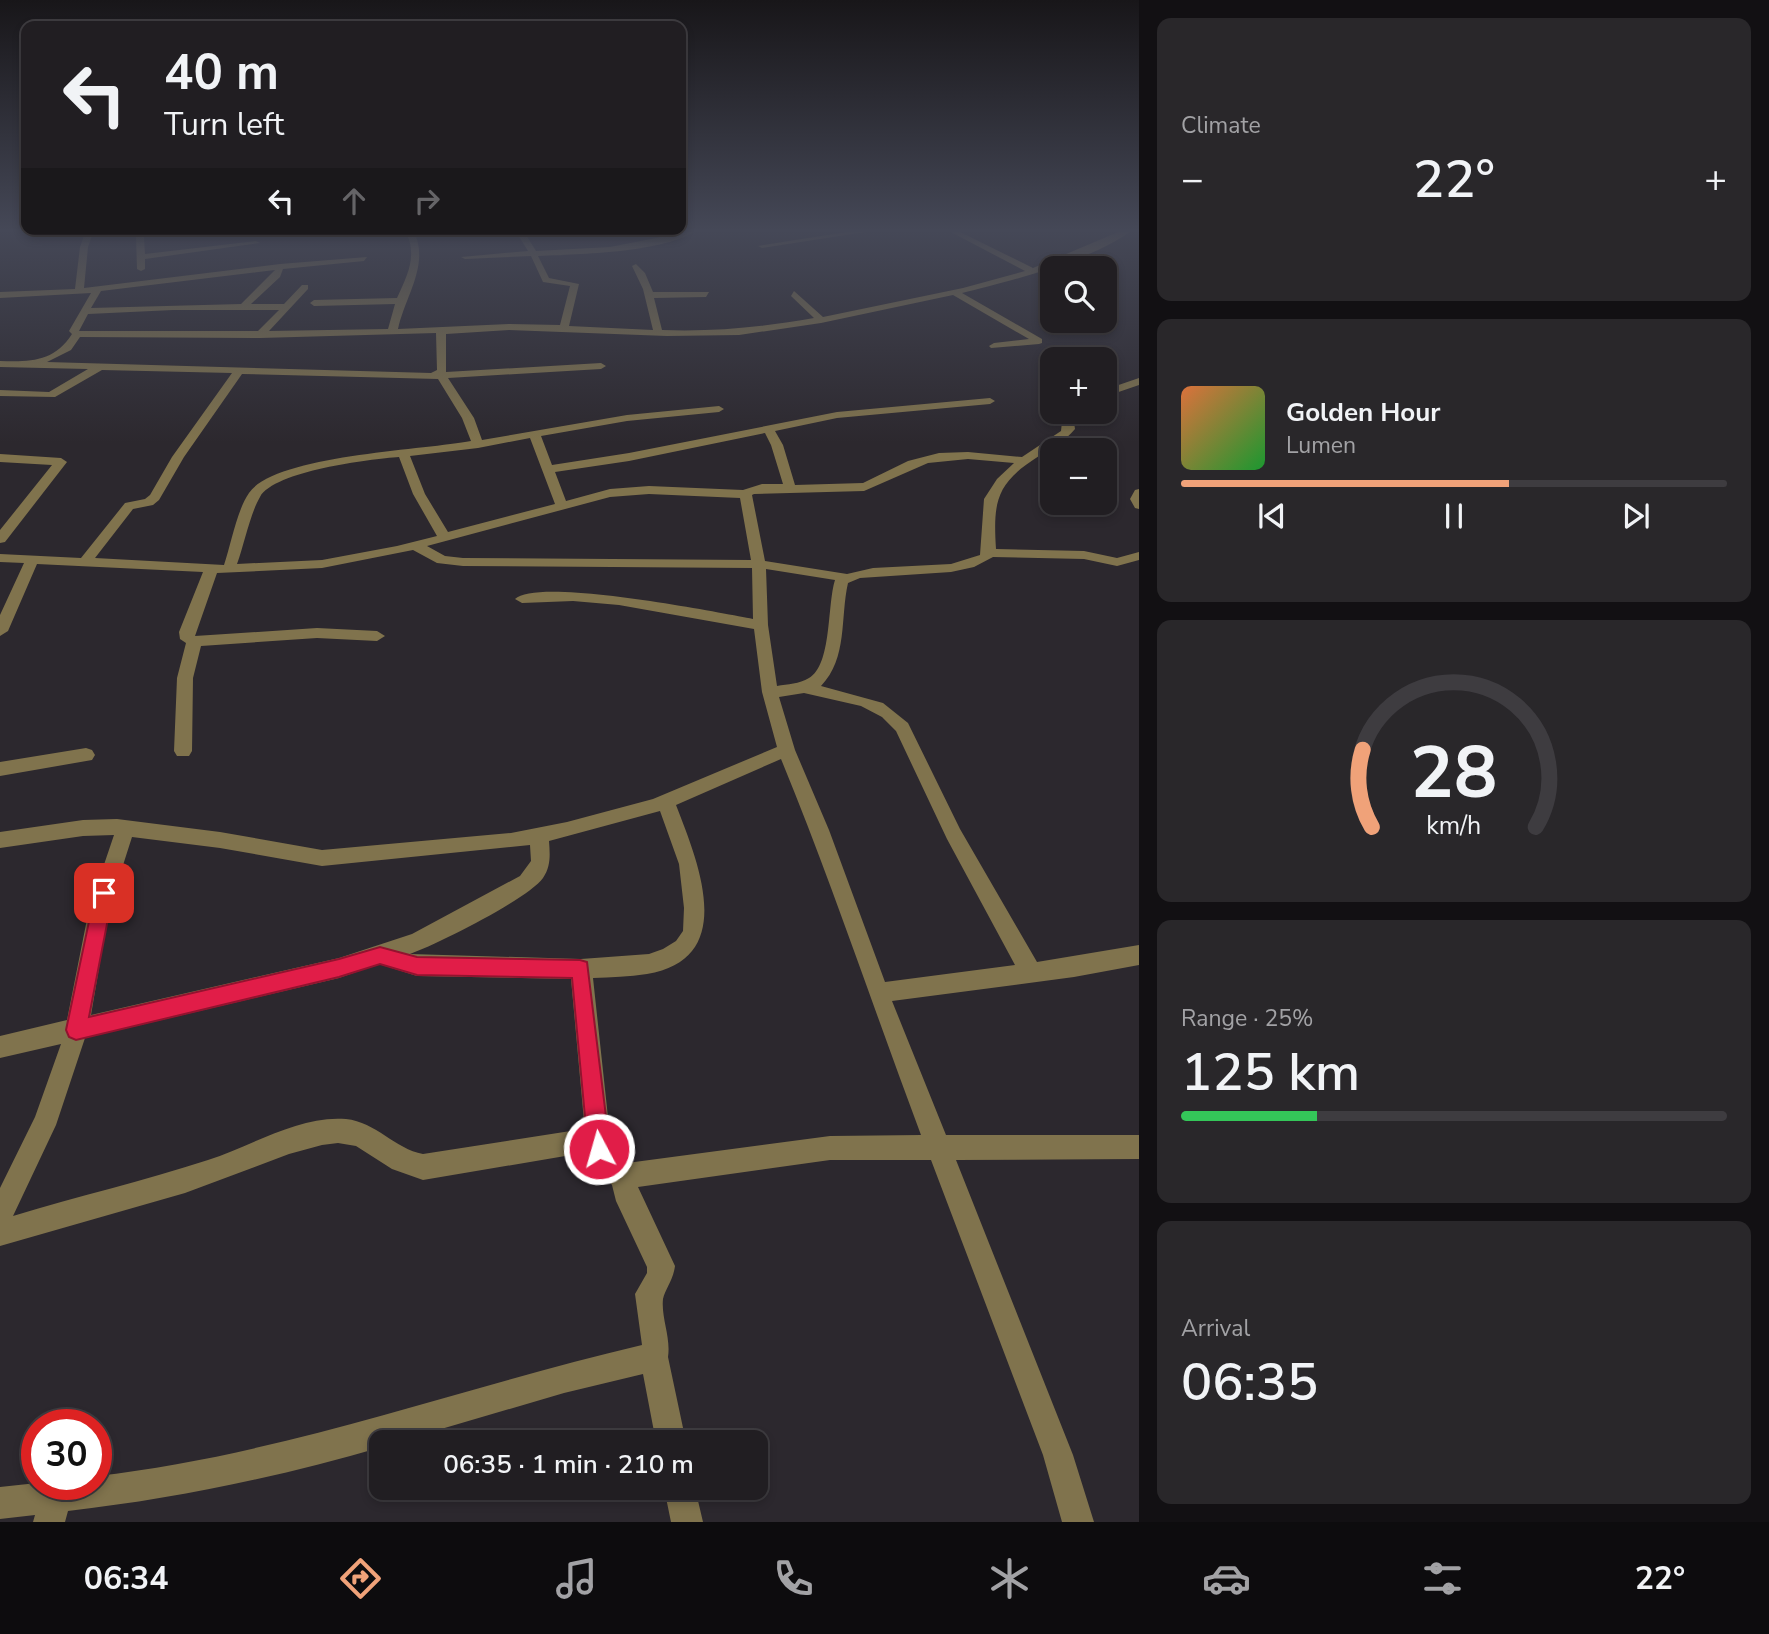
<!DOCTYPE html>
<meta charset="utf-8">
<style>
:root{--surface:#211e22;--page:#29272a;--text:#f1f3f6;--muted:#a2a2a5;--line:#3e3c40;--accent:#f0a279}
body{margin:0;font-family:"Nunito Sans",sans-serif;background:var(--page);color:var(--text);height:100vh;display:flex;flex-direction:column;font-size:26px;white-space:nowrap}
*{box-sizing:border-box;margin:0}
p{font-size:23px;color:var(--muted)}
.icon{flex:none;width:38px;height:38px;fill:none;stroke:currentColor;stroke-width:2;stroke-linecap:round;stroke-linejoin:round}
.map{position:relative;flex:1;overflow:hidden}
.sheet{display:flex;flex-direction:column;gap:18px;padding:18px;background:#121013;width:630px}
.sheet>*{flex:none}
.banner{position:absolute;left:21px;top:21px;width:665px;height:214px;border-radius:14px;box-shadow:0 4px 10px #0003,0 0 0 2px var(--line);background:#211e22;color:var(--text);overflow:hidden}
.controls{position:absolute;left:1040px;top:256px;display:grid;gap:14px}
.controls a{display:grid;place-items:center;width:77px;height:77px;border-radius:14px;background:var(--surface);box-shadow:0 4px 10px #0003,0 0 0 2px var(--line);font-size:35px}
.speed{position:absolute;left:21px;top:1409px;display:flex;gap:14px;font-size:35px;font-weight:700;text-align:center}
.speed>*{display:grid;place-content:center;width:91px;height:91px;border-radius:50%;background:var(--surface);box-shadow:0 4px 10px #0003,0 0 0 2px var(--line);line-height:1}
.speed .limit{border:10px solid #d22;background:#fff;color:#111}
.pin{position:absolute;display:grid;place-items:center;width:60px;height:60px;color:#fff;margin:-30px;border-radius:14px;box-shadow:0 4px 10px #0006}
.me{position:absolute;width:77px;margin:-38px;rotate:354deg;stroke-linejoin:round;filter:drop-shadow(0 0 5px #0008)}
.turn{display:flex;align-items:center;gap:24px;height:147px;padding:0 28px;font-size:32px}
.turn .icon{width:91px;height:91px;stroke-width:2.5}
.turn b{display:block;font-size:49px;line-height:60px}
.lanes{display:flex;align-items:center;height:66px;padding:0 28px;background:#0003;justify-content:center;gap:35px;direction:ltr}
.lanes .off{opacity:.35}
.big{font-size:52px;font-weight:600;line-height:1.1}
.sheet .widget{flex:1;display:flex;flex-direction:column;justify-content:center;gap:10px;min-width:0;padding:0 24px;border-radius:14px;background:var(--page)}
.sheet .dial{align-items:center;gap:0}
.dial svg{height:182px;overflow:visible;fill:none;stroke:var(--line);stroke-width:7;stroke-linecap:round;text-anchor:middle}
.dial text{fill:var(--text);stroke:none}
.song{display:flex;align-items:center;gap:21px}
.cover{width:84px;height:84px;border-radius:10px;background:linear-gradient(135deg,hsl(20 70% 55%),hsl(130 70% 35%))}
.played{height:7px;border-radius:4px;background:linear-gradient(90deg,var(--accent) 60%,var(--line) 60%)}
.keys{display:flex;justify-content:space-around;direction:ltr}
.heat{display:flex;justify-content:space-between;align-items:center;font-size:38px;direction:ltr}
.charge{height:10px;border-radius:5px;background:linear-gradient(90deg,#34c759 25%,var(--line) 0)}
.trip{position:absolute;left:369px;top:1430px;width:399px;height:70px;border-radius:14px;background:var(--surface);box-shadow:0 4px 10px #0003,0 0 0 2px var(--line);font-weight:600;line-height:70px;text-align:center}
.menu{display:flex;height:112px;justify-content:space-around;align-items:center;background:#0d0c0e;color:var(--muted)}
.menu .icon{width:49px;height:49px}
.menu .current{color:var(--accent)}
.menu b{font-size:32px;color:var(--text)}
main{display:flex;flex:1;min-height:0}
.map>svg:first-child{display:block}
</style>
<main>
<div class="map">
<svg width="1139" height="1522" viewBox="0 0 1139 1522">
<rect width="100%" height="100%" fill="#2c282e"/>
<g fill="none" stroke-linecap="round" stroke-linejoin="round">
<path fill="#80734d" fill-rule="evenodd" d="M86,230H94L88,247L84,288L280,264L367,257L364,261L283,269L280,277L251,304H284L302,285H308V289L269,331L388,329L395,304L314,306L310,303L314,300L397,298C408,274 418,255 405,230H413C431,263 405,296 398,329L509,324L560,325L570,286L543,282L531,256L465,259L461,257L528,251L515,230H523L536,251L610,247L697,230C663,253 580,254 538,256L549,278L579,284L569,326L653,330L643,289L632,266L636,264L645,273L653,292H709L706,297L654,298L662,330C714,332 763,327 814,318L791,296L794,291L823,317L963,288L1025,271L947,230H956L1033,268L1123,230H1132C1096,259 1008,282 962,293L1042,339V343L1039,344L991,348L989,346L994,343L1029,339L953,295L821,323L739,335L667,336L509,330L446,334V372L601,363L606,366L601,369L448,378L474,418L482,440L627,415L719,406L724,409L719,412L627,421L541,436L552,465L629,453L837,412L990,398L995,401L990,404L837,418L775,431L783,445L795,485L863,483L908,461L939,453L968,452L1022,457L1061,431L1062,422L1070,411H1081L1074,422L1075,429C1065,441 1052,448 1039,456C996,483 993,501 996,549L1084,551L1117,558L1139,552V560L1117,566L1084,559L993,557L974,567L951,572L860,578L848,583C840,618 848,658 821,686L883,703L908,723L960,829L1037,962L1139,945V965L1074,977L892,1001L946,1135H1139V1159L956,1160L1073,1455L1094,1522H1062L1043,1455L931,1160H830L638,1187L675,1266C673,1281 665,1289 663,1299C661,1318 671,1337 668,1357L686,1442H656L643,1374L564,1393L397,1442H382V1447C279,1477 174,1499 68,1511L65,1522H33L35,1515L0,1519V1487L37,1483L96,1484V1476C283,1455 459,1388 642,1345L635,1294L647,1273V1267L616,1201L612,1185L596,1165L577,1154L423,1180L392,1169L356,1146L338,1143L322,1145L289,1154L185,1193L0,1246V1188L35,1117L61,1044L0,1058V1036L67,1020L89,909L114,835L83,836L0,848V832L83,820L117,819L220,832L322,850L511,833L567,822L653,799L777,747L762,692L754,629L619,605L573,601L522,603L515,599C538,577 716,612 753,619L752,568L463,566L437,563L413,550L322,568L217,573L195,636L317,628L377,631L385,636L377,641L317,638L201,646L193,678L192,751L189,756H177L174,751L177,678L186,643L180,639L179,632L203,572L37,564L8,631L0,636V615L24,563L0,562V554L81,558L125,503L145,499L150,495L172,457L232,373L102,370L55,397L0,396V390L49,392L88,369L0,367V361C30,362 54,362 72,334L69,331L91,293L0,298V292L75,289L80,247ZM275,270L241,304L91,308L101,291ZM173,310H279L258,331H79L88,314ZM436,333L437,370L431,373L47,362L71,350L80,337L260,338ZM242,374L438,379L462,418L471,441C424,450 275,455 249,493C237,510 231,544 224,565L95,558L133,509L153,505L159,500L184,457ZM765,433L771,445L783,484H762L743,490L649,486L610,489L566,501L555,472L629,461ZM530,438L555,504L448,532L425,494L410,456L478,448ZM399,457L413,494L437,536L397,546L322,560L237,564C244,545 250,514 260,497C274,471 370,459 399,457ZM968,459L1014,463L997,479L984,499L980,555L951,564L873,568L847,574L765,561L752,495L754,494L864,491L928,463ZM649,494L740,498L751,560L463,558L445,556L427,546L610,497ZM766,569L835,580C827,605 832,665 809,678C799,684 788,684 777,686L768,625ZM804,693L861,706L882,717L896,731L947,839L1015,965L885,982L829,830L795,750L779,697ZM781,759C832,883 874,1010 921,1135L830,1136L627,1163L611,1145L593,978C611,977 629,977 647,974C739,959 698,862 676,805ZM660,811L679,864L684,908L683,931L676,941L663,949L649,954L581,959L410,954C436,945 528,899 543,878C551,866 550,855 549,841ZM132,837L220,848L322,866L530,845L531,861L520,876L412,934L339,958L91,1015L109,909ZM379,964L417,976L571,979L585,1132L577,1130L423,1154C395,1149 376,1122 346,1119C299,1115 252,1146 208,1160C144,1181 78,1196 13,1216L56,1125L85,1038L339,978Z
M859,230H878L762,248L758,246Z
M140,235L144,237L145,254L256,241L260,243L145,259V269L141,271L137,269L136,237Z
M1139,378V385L1104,397V390Z
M0,454L61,458L67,462L5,542L0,543V530L52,465L0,462Z
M1139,489V509L1135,508L1130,499L1135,490Z
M86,748L92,750L95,755L92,760L0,776V762Z
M664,1488H695L703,1522H671Z"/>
</g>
<linearGradient id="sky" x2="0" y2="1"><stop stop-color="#181619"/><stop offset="0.52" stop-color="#454857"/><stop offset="1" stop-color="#454857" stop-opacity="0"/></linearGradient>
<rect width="1139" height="443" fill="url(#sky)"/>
<path fill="#e11d48" stroke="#92132f" stroke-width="2" d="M104,885L110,887L113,893L89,1017L339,959L380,947L417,957L580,960L587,962L610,1149L607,1157L599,1160L591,1157L588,1149L572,978L417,975L380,964L339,977L76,1040L69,1037L66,1030L95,893L97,887Z"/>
</svg>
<div class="controls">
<a><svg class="icon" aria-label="search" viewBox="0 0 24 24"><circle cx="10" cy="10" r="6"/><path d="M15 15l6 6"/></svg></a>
<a>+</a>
<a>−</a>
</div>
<div class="speed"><div class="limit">30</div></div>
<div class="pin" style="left:104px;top:893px;background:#d93025"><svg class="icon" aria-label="arrive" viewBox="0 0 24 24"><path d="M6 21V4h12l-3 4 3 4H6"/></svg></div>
<svg class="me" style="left:599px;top:1149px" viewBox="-20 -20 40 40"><circle r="17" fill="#e11d48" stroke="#fff" stroke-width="3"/><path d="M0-11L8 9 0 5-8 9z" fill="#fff"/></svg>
<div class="trip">06:35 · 1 min · 210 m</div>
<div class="banner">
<div class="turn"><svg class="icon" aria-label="left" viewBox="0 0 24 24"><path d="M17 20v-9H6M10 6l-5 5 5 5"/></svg><div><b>40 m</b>Turn left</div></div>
<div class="lanes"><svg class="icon" aria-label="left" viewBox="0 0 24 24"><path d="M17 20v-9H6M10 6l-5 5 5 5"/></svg><svg class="icon off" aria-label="ahead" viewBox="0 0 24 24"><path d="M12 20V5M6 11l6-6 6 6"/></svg><svg class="icon off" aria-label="right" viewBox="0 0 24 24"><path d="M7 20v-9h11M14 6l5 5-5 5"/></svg></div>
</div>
</div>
<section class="sheet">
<div class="widget"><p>Climate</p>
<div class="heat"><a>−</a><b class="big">22°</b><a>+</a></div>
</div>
<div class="widget">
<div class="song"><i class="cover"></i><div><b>Golden Hour</b><p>Lumen</p></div></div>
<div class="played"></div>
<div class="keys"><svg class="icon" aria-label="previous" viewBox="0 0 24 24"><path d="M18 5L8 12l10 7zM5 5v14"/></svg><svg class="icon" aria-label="pause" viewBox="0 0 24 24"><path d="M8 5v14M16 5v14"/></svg><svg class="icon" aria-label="next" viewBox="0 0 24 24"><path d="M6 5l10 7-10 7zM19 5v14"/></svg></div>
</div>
<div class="widget dial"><svg viewBox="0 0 100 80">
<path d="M14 69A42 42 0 1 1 86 69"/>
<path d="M14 69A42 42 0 0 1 10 35" stroke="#f0a279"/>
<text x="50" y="56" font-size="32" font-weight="700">28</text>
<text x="50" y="72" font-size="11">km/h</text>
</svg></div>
<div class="widget"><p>Range · 25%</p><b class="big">125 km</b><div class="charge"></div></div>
<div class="widget"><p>Arrival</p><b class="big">06:35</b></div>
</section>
</main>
<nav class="menu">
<b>06:34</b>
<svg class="icon current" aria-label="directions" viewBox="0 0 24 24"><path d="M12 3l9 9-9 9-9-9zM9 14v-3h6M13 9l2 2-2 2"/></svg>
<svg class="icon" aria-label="music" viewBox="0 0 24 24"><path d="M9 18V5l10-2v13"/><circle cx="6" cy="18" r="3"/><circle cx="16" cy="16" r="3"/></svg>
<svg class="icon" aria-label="phone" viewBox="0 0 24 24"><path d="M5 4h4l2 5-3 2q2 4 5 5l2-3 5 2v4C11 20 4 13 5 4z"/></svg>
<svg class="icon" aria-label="climate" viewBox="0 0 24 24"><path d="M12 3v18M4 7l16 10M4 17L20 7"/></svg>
<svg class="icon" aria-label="car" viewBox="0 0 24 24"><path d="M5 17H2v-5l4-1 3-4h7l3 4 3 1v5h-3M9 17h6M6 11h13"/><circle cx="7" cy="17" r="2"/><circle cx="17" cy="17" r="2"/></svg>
<svg class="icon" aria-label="filters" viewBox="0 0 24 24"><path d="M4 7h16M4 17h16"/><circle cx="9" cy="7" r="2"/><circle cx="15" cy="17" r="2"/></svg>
<b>22°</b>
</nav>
